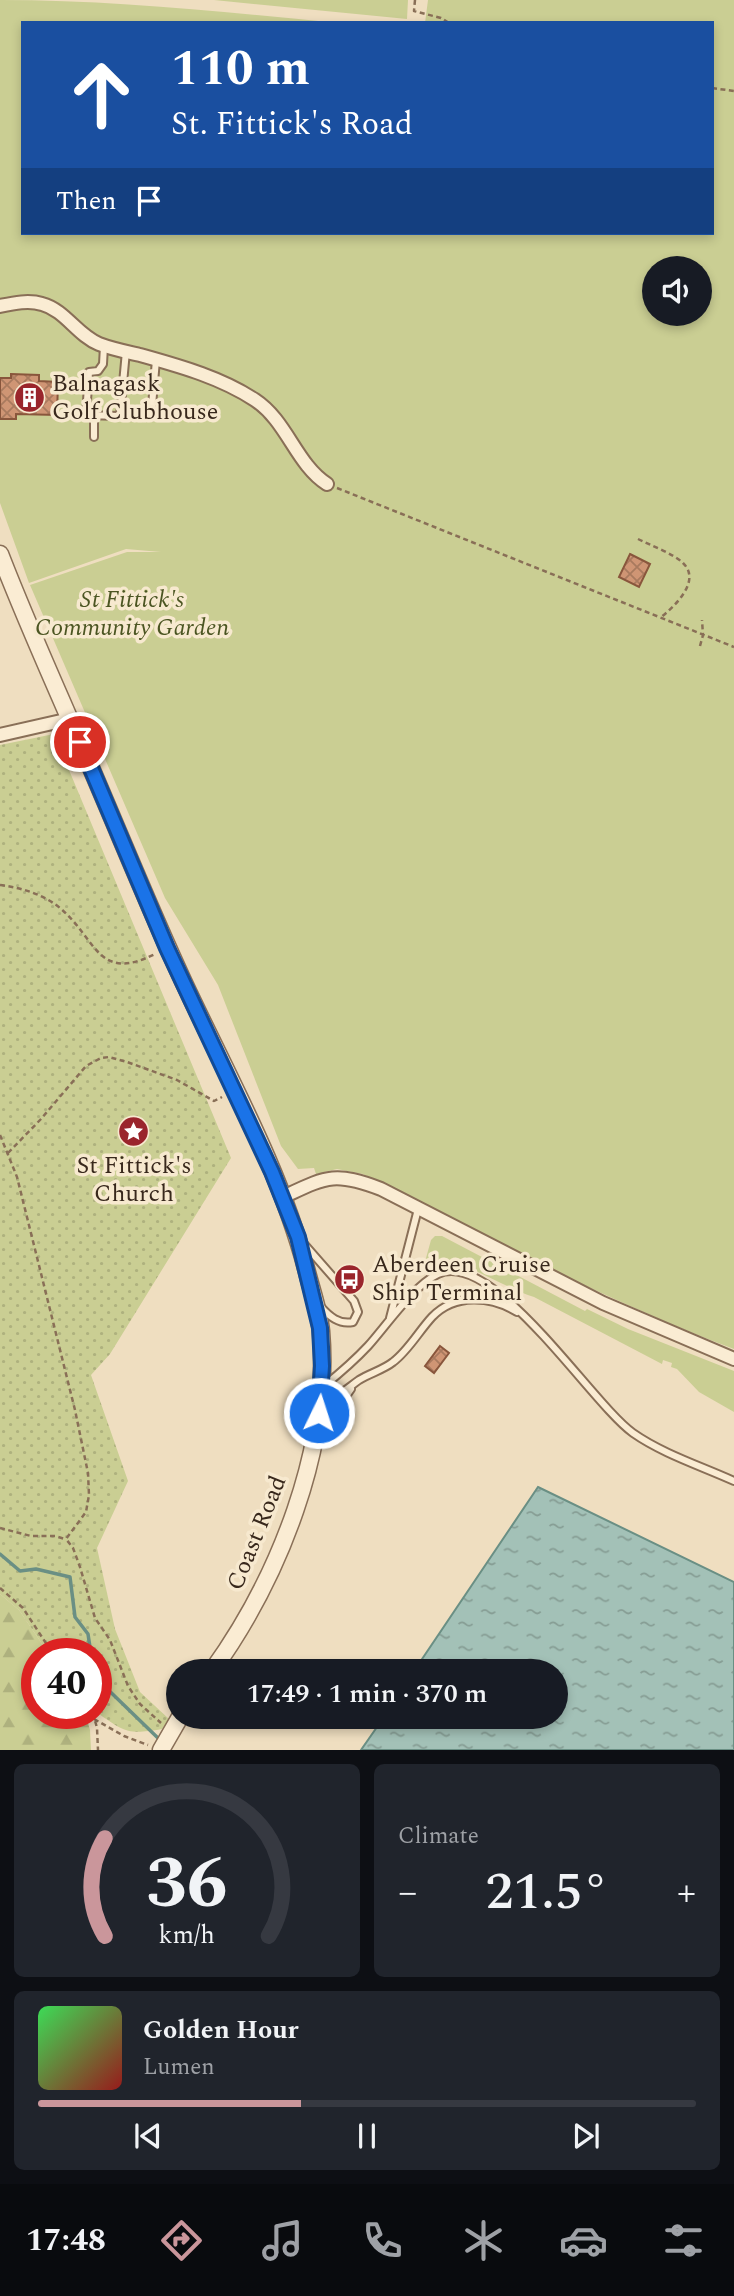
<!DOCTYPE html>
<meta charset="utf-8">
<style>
:root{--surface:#171b24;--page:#20242c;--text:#f1f3f6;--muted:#9ea1a6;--line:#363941;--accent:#ca969b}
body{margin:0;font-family:Spectral,serif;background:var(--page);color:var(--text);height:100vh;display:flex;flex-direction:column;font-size:26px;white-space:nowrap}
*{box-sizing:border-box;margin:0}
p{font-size:23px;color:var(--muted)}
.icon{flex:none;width:38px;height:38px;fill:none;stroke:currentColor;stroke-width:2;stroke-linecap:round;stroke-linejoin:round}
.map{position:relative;height:1750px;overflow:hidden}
.details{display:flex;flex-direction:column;gap:14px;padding:14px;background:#0d0f14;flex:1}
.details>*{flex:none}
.hud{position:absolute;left:21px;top:21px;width:693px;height:214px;border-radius:0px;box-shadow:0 4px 10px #0003;background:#1a4fa0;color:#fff;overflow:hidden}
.controls{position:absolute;left:642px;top:256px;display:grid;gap:14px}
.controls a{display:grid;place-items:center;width:70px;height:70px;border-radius:50%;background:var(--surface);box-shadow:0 4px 10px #0003;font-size:35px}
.speed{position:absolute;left:21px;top:1638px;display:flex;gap:14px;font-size:35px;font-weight:700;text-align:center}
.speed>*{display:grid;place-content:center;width:91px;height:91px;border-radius:50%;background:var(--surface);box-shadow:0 4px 10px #0003;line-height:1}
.speed .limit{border:10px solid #d22;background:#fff;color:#111}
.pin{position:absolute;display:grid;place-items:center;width:60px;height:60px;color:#fff;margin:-30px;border:4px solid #fff;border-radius:50%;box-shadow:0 2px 7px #0007}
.me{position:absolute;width:77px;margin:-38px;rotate:4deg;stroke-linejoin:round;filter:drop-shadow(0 0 5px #0008)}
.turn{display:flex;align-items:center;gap:24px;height:147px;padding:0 35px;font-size:32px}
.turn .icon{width:91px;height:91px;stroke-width:2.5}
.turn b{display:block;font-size:49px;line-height:60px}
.then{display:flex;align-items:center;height:66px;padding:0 35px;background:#0003;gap:14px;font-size:26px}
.big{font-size:52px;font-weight:600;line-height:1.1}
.details .widget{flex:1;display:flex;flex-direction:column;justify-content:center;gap:10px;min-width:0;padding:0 24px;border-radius:10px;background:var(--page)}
.details .dial{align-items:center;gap:0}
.dial svg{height:182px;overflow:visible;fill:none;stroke:var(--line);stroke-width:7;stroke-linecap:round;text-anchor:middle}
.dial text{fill:var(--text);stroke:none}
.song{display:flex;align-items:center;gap:21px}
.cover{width:84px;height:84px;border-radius:10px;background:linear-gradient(135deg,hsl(130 70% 55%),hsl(0 70% 35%))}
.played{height:7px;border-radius:4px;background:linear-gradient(90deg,var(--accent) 40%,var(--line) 40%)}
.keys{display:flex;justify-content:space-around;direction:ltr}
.heat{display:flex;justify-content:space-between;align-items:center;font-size:38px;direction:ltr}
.details .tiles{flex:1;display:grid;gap:14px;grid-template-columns:1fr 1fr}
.widget:last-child{grid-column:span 2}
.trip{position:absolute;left:166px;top:1659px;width:402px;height:70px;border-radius:35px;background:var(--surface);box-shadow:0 4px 10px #0003;font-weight:600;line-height:70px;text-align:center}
.dock{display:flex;height:112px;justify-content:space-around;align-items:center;background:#090b0e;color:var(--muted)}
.dock .icon{width:49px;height:49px}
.dock .current{color:var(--accent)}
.dock b{font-size:32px;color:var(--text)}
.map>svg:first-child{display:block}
</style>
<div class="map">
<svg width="734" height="1750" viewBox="0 0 734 1750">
<defs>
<pattern id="forest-firs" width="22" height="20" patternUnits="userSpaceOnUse" patternTransform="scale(1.75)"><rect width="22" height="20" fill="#cace93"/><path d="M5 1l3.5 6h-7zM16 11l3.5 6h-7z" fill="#aeb17e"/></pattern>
<pattern id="park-dots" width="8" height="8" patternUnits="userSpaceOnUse" patternTransform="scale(1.75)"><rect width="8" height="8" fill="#cace93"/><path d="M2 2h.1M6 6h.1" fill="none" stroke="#aeb17e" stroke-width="1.8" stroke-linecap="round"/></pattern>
<pattern id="water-ripples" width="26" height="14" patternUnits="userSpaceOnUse" patternTransform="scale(1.75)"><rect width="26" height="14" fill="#a3c1b7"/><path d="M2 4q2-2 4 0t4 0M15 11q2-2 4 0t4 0" fill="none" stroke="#869d94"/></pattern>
<pattern id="building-cross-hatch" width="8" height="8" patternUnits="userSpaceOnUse" patternTransform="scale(1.75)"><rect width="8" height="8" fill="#cf9574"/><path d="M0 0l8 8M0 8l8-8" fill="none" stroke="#a97a5e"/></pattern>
</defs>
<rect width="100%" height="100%" fill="#efdec0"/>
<path fill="#cace93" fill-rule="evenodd" d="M0,0C113,0 226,12 338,23H23V233H712V23H425L428,0H734V1349C606,1301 485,1236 363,1174L337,1169L316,1174L314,1168L298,1169L281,1146L218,985L165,898L30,585L127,552H161L126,549L29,583L0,503ZM654,268H700V313H654Z
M214,0H408L407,19Z
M435,1236H442L585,1311L587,1309L628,1329L734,1371V1412L699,1392L677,1369L671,1367L672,1363L663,1360L662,1364L534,1297C507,1289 469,1263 444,1262C436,1262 430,1266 423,1269L431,1240Z"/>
<path fill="url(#forest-firs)" d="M0,1594L19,1610L49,1654H37V1713H85L90,1730L91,1750H0Z"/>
<path fill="url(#park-dots)" d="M54,734L231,1158L110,1354L91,1375L128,1481L97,1548L115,1629L140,1692L169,1719L162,1729C127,1735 125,1732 96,1712V1654H49L19,1610L0,1594V745Z"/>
<path fill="url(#water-ripples)" stroke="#6a8f84" stroke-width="2" d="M538,1487L734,1582V1750H361L384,1717H556V1671H414Z"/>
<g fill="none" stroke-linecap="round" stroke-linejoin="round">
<path stroke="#6a8f84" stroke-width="3.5" d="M0,1554L20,1571L36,1569L70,1577L75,1617L88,1634L91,1654
M96,1678L160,1740"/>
</g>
<path fill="url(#building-cross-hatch)" stroke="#89563c" stroke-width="2" d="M11,374L39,375V381L58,382L57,415L16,414V419H0V378H11Z
M630,554L650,564L639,587L619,577Z
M440,1346L449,1353L434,1373L425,1366Z"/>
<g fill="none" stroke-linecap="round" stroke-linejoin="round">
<defs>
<path id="service" d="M104,346L103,364L98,371L89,372L86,415L151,417L156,360
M120,416L126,351
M94,437V415
M305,1245L354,1301L358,1312L353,1322C339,1325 329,1316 321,1307
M390,1318L418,1209
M324,1386C340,1373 354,1361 368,1346C386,1326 414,1285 438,1274C493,1248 591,1403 633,1433C663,1454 701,1466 734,1481
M322,1398C339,1398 346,1389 359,1380C370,1373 383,1370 393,1362C408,1351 419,1331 432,1317C455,1293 491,1296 517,1312
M321,1432L351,1389"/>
<path id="minor" d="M0,306C14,303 29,300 42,304C65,310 77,335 99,344C112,349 127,352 140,355C179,366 220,377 255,400C287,421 296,464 327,484
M0,735L70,719
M283,1197C326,1177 334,1171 381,1189L603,1303L734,1359"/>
<path id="tertiary" d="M0,554C27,624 58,692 88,761C120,835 150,910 184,983C228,1077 281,1171 307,1272C312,1292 319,1311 321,1331C331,1448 279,1578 212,1671
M161,1750L180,1717"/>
</defs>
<use href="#service" stroke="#896f57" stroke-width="10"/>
<use href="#minor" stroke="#896f57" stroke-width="16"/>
<use href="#tertiary" stroke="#896f57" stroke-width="19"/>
<path stroke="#896f57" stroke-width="2.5" stroke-dasharray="5 3.5" stroke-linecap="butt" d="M415,0L414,11L441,18L449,23
M712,88L734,91
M337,488L734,647
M638,539C650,545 674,554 683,563C702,581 674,607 660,618
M700,646L703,635L702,620
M0,885C22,888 43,894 60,908C97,939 97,983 155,954
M0,1135L17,1177L75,1410L88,1473L89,1495L86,1512L66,1539L73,1548L80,1567L95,1618L110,1640L128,1686L140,1704L161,1723
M8,1153L41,1119L86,1066L101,1058L109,1057L127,1062L177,1080L214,1101L222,1097
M0,1528L31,1536H55L65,1539
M0,1588L23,1608L53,1654
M93,1713L97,1728L98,1750
M94,1719L124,1736L148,1745"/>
<use href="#service" stroke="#faecd3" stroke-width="6"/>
<use href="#minor" stroke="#faecd3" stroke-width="12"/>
<use href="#tertiary" stroke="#faecd3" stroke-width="16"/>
</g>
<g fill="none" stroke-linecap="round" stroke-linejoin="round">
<defs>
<path id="route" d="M80,742L167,948L272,1172L298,1237L320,1328L322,1366L319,1413"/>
</defs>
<use href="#route" stroke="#114b97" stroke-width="18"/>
<use href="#route" stroke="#1a73e8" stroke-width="12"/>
</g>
<defs>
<symbol id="building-disc" viewBox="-11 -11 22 22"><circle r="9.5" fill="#9a252c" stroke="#f7e9cf"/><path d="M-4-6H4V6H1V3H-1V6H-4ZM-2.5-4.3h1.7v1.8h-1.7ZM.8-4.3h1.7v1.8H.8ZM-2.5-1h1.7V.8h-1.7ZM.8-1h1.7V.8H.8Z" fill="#fff"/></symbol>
<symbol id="sight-disc" viewBox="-11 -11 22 22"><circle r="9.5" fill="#9a252c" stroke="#f7e9cf"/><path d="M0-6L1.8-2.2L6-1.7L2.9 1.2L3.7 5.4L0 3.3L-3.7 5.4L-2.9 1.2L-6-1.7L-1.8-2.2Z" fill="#fff"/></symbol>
<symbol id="bus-disc" viewBox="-11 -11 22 22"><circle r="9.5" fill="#9a252c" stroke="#f7e9cf"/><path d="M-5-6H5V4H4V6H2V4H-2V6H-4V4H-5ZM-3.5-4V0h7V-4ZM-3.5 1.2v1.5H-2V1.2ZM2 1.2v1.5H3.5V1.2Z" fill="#fff"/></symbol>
</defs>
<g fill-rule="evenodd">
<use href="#building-disc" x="12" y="380" width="35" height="35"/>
<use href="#sight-disc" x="116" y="1114" width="35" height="35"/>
<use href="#bus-disc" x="332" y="1262" width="35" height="35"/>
</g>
<g text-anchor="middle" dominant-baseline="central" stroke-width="7" stroke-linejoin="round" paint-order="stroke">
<g font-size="24" fill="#38281c" stroke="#f7e9cf" text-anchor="start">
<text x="52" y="384">Balnagask<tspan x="52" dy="28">Golf Clubhouse</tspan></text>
<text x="134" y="1166" text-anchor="middle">St Fittick's<tspan x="134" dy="28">Church</tspan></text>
<text x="372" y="1265">Aberdeen Cruise<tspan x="372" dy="28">Ship Terminal</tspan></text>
</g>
<g font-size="24" font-style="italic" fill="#4b5522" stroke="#f7e9cf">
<text x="132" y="600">St Fittick's<tspan x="132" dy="28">Community Garden</tspan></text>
</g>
<g font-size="24" fill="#38281c" stroke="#f7e9cf">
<text transform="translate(257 1533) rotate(-68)">Coast Road</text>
</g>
</g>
</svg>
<div class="controls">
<a><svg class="icon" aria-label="sound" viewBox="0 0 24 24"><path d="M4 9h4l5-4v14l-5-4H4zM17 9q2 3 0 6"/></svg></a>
</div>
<div class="speed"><div class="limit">40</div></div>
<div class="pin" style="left:80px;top:742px;background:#d93025"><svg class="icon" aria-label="arrive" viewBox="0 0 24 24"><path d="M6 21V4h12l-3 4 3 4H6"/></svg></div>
<svg class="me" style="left:319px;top:1413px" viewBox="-20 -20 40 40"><circle r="17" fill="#1a73e8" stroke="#fff" stroke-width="3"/><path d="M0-11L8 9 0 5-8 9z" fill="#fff"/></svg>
<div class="trip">17:49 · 1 min · 370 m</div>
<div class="hud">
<div class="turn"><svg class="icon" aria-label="ahead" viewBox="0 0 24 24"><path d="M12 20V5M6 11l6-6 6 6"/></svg><div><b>110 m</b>St. Fittick's Road</div></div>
<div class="then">Then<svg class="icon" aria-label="arrive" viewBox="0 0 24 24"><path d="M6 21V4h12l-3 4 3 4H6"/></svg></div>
</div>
</div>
<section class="details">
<div class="tiles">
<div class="widget dial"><svg viewBox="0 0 100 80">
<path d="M14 69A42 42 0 1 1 86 69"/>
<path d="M14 69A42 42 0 0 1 14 26" stroke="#ca969b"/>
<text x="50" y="56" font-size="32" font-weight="700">36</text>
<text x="50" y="72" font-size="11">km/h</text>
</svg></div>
<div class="widget"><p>Climate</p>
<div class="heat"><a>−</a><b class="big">21.5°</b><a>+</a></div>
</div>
<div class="widget">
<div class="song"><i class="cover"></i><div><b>Golden Hour</b><p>Lumen</p></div></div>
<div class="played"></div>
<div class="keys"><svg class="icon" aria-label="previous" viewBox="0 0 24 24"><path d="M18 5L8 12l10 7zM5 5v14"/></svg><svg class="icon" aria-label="pause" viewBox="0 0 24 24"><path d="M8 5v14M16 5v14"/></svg><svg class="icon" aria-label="next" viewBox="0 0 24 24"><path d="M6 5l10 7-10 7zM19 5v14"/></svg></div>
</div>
</div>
</section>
<nav class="dock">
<b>17:48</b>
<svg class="icon current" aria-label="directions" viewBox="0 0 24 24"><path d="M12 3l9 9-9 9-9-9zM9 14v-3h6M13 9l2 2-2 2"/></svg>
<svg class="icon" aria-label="music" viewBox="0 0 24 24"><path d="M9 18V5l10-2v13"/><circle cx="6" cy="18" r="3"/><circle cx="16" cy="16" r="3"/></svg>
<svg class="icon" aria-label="phone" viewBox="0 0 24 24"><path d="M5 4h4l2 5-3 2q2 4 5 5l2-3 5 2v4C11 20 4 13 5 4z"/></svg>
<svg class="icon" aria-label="climate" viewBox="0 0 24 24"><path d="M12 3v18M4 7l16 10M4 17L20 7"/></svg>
<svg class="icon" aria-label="car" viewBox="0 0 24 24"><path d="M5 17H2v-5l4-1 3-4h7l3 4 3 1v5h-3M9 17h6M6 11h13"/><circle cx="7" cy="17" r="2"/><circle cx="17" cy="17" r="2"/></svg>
<svg class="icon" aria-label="filters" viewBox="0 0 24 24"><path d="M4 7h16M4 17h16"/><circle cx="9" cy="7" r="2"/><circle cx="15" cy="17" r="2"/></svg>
</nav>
